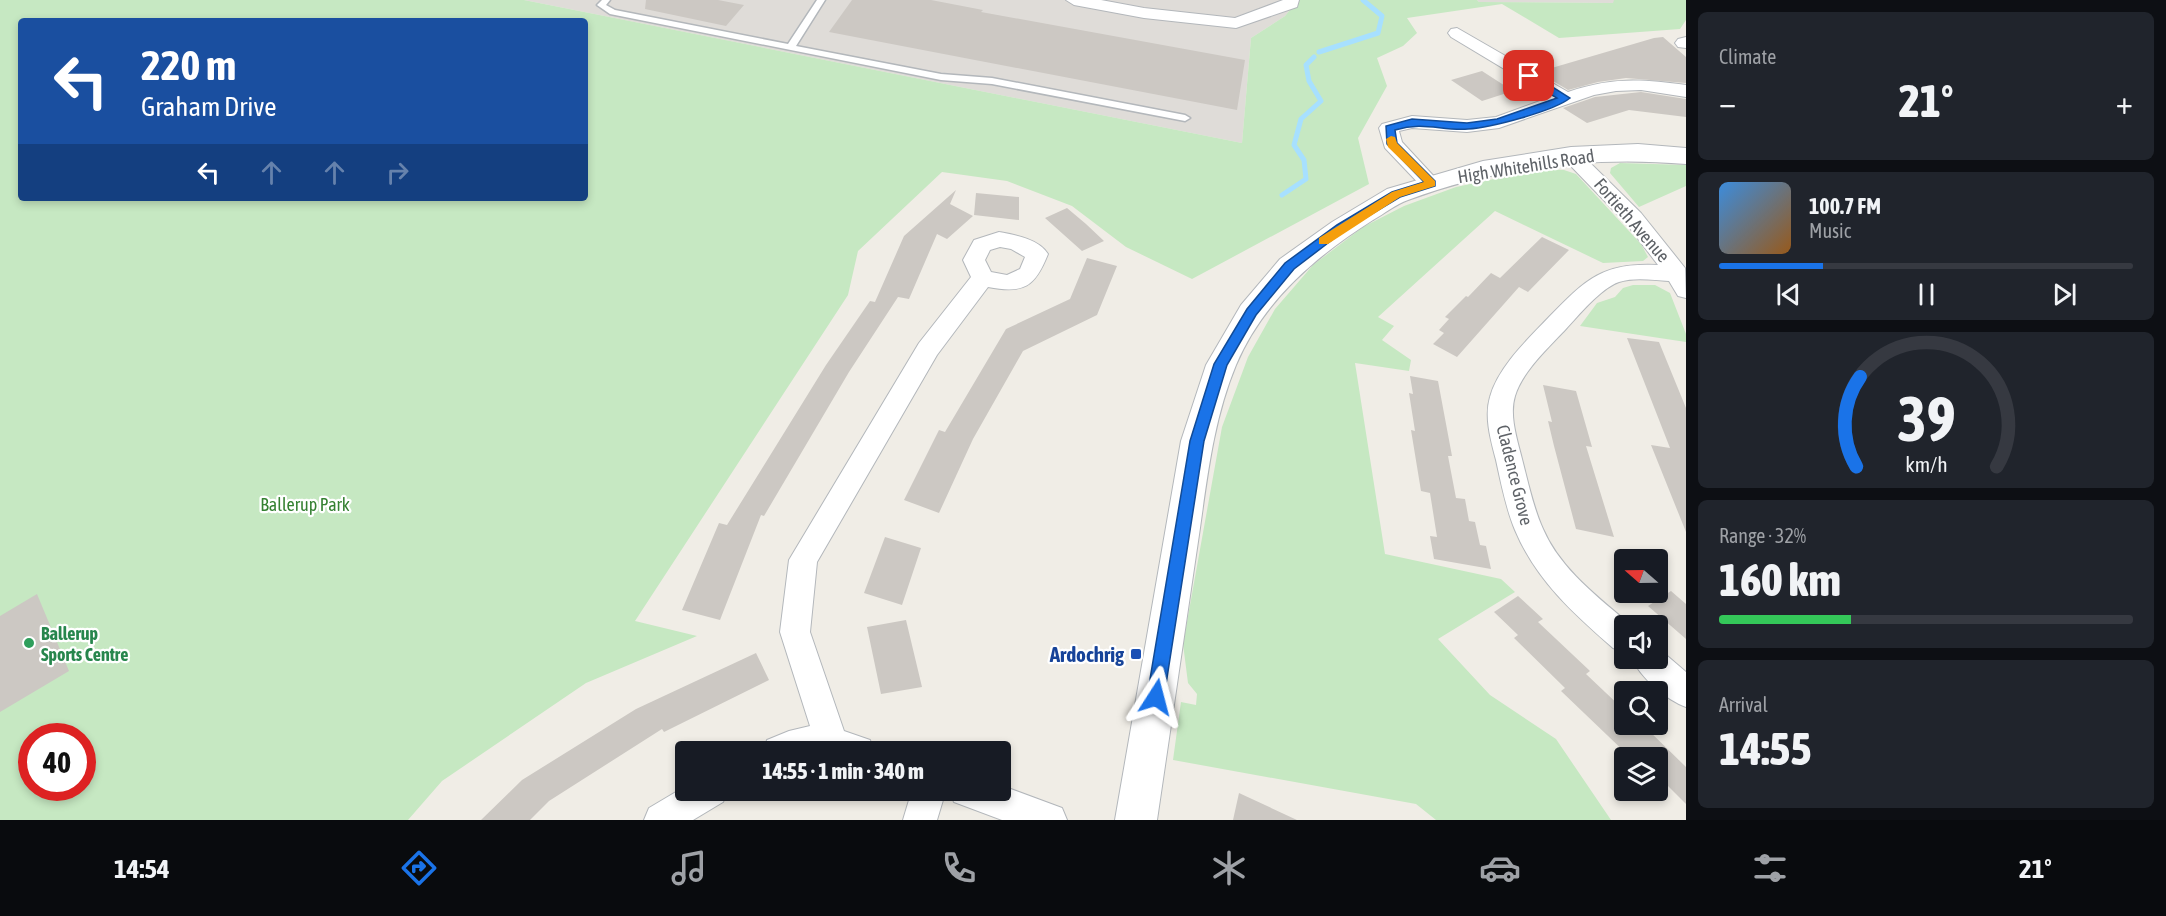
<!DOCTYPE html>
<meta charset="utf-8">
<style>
:root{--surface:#171b24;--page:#20242c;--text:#f1f3f6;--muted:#9ea1a6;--line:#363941;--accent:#1a73e8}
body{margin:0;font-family:"Asap Condensed",sans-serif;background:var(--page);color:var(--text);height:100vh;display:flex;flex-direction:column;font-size:22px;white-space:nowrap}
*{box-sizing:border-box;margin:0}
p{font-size:20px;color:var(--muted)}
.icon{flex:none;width:33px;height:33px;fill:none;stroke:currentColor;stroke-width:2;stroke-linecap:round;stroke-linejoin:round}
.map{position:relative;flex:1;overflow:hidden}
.side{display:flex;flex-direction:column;gap:12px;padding:12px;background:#0d0f14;width:480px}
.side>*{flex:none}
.top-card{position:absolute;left:18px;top:18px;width:570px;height:183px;border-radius:6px;box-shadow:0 3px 9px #0003;background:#1a4fa0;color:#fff;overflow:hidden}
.needle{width:39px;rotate:290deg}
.buttons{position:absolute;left:1614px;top:549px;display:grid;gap:12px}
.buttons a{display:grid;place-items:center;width:54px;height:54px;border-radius:6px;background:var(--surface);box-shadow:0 3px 9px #0003;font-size:30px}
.speed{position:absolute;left:18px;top:723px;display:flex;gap:12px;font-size:30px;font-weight:700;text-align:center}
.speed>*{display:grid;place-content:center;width:78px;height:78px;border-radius:50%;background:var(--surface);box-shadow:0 3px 9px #0003;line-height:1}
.speed .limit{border:9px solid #d22;background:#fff;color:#111}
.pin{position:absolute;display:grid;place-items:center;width:51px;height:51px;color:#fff;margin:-26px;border-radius:12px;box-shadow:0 3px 9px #0006}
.me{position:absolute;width:66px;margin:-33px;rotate:9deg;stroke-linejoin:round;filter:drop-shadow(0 0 4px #0008)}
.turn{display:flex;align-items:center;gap:21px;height:126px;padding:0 24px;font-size:27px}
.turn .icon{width:78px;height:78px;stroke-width:2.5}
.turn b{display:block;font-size:42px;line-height:51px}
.lanes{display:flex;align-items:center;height:57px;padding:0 24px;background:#0003;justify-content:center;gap:30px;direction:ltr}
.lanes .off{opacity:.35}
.big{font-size:45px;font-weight:800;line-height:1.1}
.side .widget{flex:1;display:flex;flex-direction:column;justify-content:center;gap:9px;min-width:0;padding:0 21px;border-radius:9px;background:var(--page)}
.side .dial{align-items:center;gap:0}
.dial svg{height:156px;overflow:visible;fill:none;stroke:var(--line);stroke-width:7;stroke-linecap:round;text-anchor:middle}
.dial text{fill:var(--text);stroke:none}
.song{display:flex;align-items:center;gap:18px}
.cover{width:72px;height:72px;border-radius:9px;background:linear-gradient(135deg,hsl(210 70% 55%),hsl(30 70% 35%))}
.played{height:6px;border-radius:3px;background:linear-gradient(90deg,var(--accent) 25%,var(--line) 25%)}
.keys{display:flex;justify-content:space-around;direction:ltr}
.heat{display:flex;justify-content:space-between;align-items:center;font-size:33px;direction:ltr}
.charge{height:9px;border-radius:4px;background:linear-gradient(90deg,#34c759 32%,var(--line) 0)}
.trip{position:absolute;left:675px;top:741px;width:336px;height:60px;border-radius:6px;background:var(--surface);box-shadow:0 3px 9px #0003;font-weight:800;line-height:60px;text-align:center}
.tabs{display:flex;height:96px;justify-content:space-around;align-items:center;background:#090b0e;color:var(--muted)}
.tabs .icon{width:42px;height:42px}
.tabs .active{color:var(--accent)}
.tabs b{font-size:27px;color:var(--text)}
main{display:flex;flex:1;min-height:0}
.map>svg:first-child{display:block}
</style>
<main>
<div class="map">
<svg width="1686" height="820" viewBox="0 0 1686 820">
<rect width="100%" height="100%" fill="#f0ede6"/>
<path fill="#dfdcd8" d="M524,0H1298L1285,16L1251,38L1242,143Z
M1477,0H1614V3L1479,2Z"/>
<path fill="#c6e8c2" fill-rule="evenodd" d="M0,0H524L1242,143L1251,38L1285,16L1298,0H1477L1479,2L1613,3L1614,0H1686V20L1680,29L1559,38L1502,4L1407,18L1417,33L1403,46L1377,58L1387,86L1358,138L1369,184L1192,279L1126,247L1072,206L1007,181L942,172L858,251L848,295L635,621L697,636L586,683L442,781L408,820H0ZM21,21H585V198H21ZM32,736H82V788H32Z
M1620,163L1686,165V186L1639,207L1610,173L1611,168Z
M1541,169L1564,170L1576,174L1641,244L1648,257L1643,261L1603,263L1495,211L1378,317L1394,326L1382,340L1411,360L1409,371L1355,363L1385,554L1501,579L1515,592L1438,639L1490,695L1556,739L1611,820H1436L1416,804L1173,760L1181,702L1196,705L1197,694L1188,683L1183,644L1222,427L1248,357L1275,309L1313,265L1363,227L1404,206L1456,187Z
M1633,285H1655L1670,293L1686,334V342L1580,326L1597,303L1615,297L1623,288Z"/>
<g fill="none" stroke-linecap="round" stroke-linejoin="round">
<path stroke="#a7e0ff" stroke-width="5" d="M1319,52L1378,33L1382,16L1363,0
M1282,195L1306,179L1304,160L1294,145L1301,119L1321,101L1309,81L1306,65L1314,57"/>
</g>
<path fill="#ccc8c3" d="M646,0H718L744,5L726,26L645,9Z
M852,0H931L983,10L981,12L1245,60L1237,110L829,32Z
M1663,37L1686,57V83L1626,78L1598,82L1568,90L1538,72L1654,38Z
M1482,71L1513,91L1482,101L1451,80Z
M1641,92L1686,99V117L1629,110L1587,123L1563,108L1595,97Z
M956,190L950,204L973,216L947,239L937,234L909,299L898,297L849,372L764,516L761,515L720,620L682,610L719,523L727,525L826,365L870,301L875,302L904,236Z
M976,193L1019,197V220L974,215Z
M1067,208L1086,224L1104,241L1082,251L1045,218Z
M1542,237L1569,250L1528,292L1519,287L1457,357L1433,344L1444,333L1439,330L1449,319L1445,317L1466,296L1468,297L1491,273L1500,278Z
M1087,258L1117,266L1097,315L1023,351L973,439L939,513L904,500L939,430L945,432L1006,329L1070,299Z
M1627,338L1659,342L1686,408V532L1651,445L1670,448Z
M1410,376L1438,381L1452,456H1448L1456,498L1465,499L1469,521L1475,522L1480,545L1486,546L1491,569L1434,559L1430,536L1437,537L1430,493L1421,491L1411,430L1415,431L1409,393L1413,394Z
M1543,385L1576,391L1592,447L1586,446L1614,537L1576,529L1554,446L1548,421L1552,422Z
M885,537L921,548L902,605L864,593Z
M1671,591L1686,604V639L1648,606Z
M37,594L69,671L0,712V616Z
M1518,596L1543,619L1538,622L1590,671L1586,674L1624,710V724H1642L1686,767V804L1658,776V758H1631L1561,691L1565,688L1514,638L1518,635L1494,612Z
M906,620L922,687L881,694L867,627Z
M756,653L769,680L664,732L662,729L549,801L530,820H481L522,780L636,709Z
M1239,793L1297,820H1233Z"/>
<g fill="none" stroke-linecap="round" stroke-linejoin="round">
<defs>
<path id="service" d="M602,0H610L606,5L615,10L788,44L817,0H825L796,46L941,74L992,78L1185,115L1190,118L1185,121L992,84L941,80L610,14L597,5Z"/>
<path id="minor" d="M1066,0H1101L1144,8L1235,18L1283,0H1299L1297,7L1236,28L1144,18L1074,5Z
M1457,28L1568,92C1611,77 1642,79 1686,85V97L1641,90L1616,91L1594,95L1499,128L1467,132L1412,128L1399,131L1402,142L1441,184L1438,189L1431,191L1424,189L1385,148L1379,128L1382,124L1412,116L1467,120L1496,117L1551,97L1451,37L1448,33L1451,29Z
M1686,37V48L1678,47L1675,43L1678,39Z
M1571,149L1578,151L1641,213L1685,268L1686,298L1678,296L1669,281C1653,280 1635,277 1619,282C1601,288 1578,316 1565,330C1548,348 1522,372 1515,396C1509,415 1517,439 1522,459C1528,482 1533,507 1543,529C1560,569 1599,598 1632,626H1624V652L1613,648C1573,613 1536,580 1515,530C1506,509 1501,483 1496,460C1491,441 1484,417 1490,397C1498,367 1528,339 1549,317C1586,279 1603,262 1658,265L1626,223L1564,159L1561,155L1564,151Z
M999,232C1015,235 1039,239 1048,254C1035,287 1024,294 988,287L937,355L817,562L810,632L844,731L870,740L874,752H763L767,740L789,731L810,726L780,632L789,560L919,343L971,277L963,260L974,240ZM1000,247L1011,249L1025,257L1020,269L1007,275L991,272L985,260L990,250Z
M1658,648L1686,672V707C1667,700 1640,678 1632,658H1658Z
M1000,785L1062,808L1067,820H1002L954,802L949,790H1000Z
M686,786V790H728L723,802L693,820H644L649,808Z
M912,790H946L937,820H903Z"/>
<path id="tertiary" d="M1638,144L1686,148V164C1592,156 1497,167 1408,200C1396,204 1384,214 1373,220C1316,256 1263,301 1236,365C1211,425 1206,491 1196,555C1183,643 1170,732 1157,820H1115L1181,441L1206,365L1241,305L1280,259L1332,222L1387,189L1483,161L1571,147Z"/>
</defs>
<use href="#service" stroke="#b3b7bb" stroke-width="3"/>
<use href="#minor" stroke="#b3b7bb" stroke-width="2"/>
<use href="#tertiary" stroke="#b3b7bb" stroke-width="2"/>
<use href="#service" fill="#fff" fill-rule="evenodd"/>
<use href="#minor" fill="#fff" fill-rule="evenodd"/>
<use href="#tertiary" fill="#fff" fill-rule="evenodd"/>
</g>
<path fill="#1a73e8" stroke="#114b97" stroke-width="1.5" d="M1525,74H1532L1570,98C1554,111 1490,128 1468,129C1441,131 1424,121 1395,130L1397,143L1435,181V186L1400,197L1345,230L1294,269L1256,315L1227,365L1204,441L1164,697L1162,703L1156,706L1150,703L1147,697L1190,441L1214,364L1247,309L1285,263L1337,225L1392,192L1424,182L1387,144L1386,126L1412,119L1467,123L1497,119L1557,98L1525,79Z"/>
<path fill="#f59e0b" d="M1391,136L1395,137L1397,143L1435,181V186L1400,197L1328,244H1319V238L1392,192L1424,182L1388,147L1386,139Z"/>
<circle fill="#2e9e5b" stroke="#fff" stroke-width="2" cx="29" cy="643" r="6"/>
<rect fill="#1a4fb4" stroke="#fff" stroke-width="2" x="1130" y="648" width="12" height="12" rx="3"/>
<g text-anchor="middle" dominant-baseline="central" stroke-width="4.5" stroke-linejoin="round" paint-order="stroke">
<g font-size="18" fill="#5e6267" stroke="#fff">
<text transform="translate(1526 166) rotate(-9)">High Whitehills Road</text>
<text transform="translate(1632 220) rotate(49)">Fortieth Avenue</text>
<text transform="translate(1515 475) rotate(76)">Cladence Grove</text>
</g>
<g font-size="18" fill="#358132" stroke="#fff">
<text x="305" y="504">Ballerup Park</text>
</g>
<g font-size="18" font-weight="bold" fill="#27864d" stroke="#fff" text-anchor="start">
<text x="41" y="633">Ballerup<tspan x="41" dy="21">Sports Centre</tspan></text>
</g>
<g font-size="21" font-weight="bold" fill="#164399" stroke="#fff" text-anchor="end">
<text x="1124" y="654">Ardochrig</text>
</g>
</g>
</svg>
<div class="buttons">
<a><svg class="needle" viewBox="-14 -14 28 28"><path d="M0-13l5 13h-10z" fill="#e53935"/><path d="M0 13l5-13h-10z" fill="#9ea1a6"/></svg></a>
<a><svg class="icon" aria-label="sound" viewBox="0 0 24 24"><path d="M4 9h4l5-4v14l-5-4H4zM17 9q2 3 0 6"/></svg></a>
<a><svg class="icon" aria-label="search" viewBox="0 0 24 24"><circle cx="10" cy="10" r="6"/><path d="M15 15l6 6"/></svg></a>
<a><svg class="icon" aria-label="layers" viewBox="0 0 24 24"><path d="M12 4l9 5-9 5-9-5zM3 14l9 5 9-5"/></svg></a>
</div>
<div class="speed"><div class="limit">40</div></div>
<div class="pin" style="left:1529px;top:76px;background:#d93025"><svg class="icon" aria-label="arrive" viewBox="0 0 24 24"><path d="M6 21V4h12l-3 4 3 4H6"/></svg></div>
<svg class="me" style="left:1156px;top:697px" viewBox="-20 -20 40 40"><path d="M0-17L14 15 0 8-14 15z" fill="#1a73e8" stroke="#fff" stroke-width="4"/></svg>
<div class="trip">14:55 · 1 min · 340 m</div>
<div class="top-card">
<div class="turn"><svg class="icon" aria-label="left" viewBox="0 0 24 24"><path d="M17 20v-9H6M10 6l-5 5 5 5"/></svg><div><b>220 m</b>Graham Drive</div></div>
<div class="lanes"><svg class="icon" aria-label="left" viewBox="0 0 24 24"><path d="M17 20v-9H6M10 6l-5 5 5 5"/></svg><svg class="icon off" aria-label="ahead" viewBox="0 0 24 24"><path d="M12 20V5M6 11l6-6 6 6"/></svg><svg class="icon off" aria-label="ahead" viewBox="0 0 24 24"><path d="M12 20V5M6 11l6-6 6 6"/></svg><svg class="icon off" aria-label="right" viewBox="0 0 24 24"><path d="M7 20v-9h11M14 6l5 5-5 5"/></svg></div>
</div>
</div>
<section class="side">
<div class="widget"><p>Climate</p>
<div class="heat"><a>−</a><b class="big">21°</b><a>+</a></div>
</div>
<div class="widget">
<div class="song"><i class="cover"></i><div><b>100.7 FM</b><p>Music</p></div></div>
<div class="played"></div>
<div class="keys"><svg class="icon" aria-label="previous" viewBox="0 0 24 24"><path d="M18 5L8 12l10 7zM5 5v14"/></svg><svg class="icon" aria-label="pause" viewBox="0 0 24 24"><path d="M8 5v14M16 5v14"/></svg><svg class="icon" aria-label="next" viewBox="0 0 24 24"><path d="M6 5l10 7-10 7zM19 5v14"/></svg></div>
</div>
<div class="widget dial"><svg viewBox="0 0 100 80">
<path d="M14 69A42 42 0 1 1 86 69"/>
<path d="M14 69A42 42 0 0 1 16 23" stroke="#1a73e8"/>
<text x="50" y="56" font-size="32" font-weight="700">39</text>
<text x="50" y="72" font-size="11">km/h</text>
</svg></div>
<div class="widget"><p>Range · 32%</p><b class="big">160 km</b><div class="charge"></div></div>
<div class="widget"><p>Arrival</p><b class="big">14:55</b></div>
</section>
</main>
<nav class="tabs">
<b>14:54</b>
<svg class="icon active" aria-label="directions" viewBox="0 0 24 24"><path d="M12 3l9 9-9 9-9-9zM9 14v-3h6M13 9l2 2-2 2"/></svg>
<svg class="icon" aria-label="music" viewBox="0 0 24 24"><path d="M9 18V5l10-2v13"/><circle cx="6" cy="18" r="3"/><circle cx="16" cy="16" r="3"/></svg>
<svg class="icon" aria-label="phone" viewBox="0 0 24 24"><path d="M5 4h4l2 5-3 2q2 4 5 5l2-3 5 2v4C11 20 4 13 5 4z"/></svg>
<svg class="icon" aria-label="climate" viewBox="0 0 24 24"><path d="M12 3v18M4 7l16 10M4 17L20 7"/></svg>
<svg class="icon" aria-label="car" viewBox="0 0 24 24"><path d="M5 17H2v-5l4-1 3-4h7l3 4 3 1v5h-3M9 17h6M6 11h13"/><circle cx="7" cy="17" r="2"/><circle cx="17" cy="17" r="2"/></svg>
<svg class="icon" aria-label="filters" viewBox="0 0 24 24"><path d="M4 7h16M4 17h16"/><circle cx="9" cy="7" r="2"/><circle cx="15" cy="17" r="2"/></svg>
<b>21°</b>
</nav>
